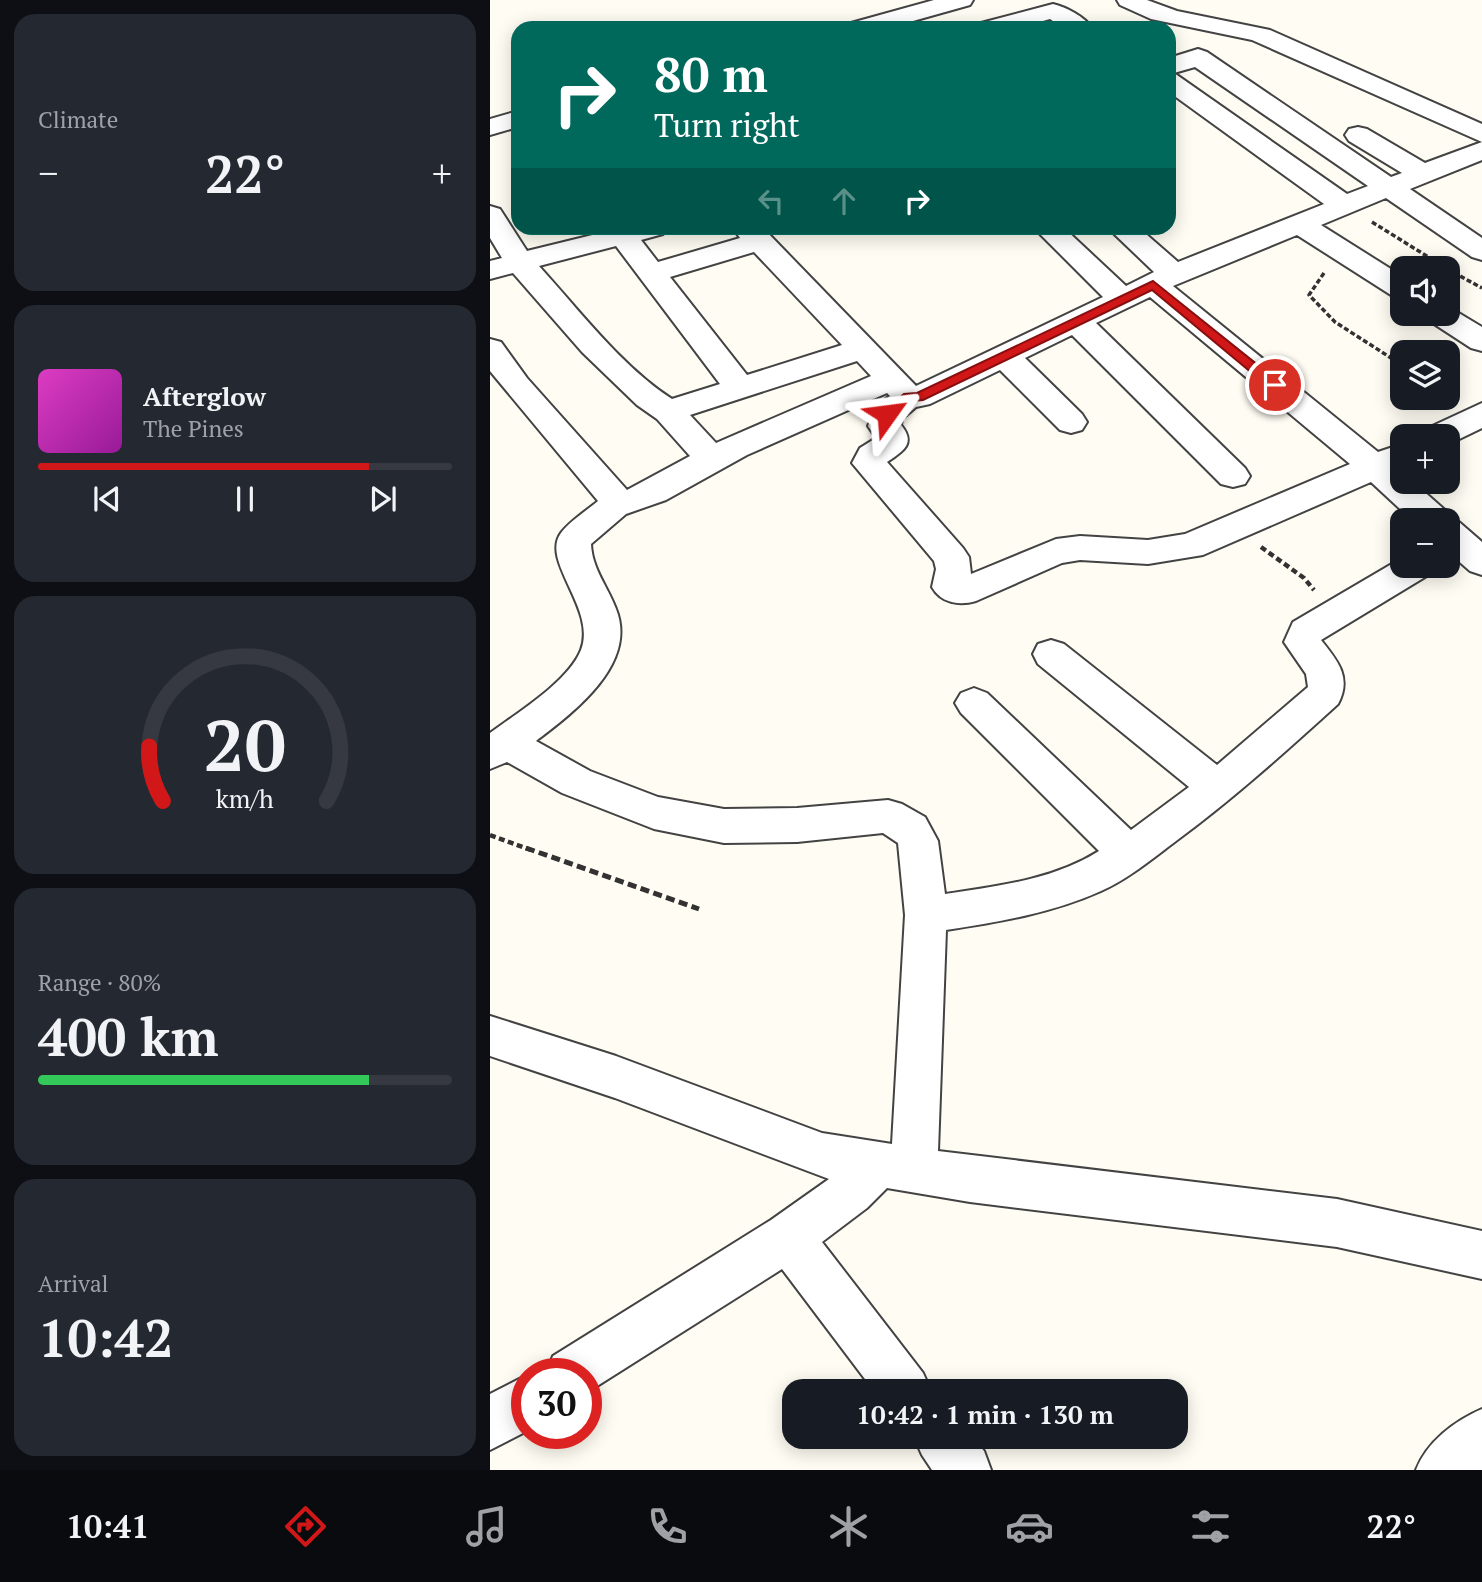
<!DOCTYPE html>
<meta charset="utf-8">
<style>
:root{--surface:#171b24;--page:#242831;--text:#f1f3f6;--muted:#9ea1a6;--line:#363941;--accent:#d11717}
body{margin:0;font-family:"PT Serif",serif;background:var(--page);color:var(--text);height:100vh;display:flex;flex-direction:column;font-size:26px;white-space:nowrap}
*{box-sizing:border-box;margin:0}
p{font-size:23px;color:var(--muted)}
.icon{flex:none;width:38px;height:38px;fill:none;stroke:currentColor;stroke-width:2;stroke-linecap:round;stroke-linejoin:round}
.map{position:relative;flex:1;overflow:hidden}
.sheet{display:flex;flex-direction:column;gap:14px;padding:14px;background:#0d0f14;width:490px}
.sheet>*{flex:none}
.top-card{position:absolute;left:21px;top:21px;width:665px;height:214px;border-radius:21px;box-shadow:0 4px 18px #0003;background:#00695c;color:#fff;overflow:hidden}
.fabs{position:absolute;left:900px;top:256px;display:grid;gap:14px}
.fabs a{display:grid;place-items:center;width:70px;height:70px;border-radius:14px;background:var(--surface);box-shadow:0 4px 18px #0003;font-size:35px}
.speed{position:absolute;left:21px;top:1358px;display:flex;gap:14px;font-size:35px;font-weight:700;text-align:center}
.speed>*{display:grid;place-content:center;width:91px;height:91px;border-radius:50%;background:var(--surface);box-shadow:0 4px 18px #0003;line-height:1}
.speed .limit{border:10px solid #d22;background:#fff;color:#111}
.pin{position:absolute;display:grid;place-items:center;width:60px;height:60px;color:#fff;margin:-30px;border:4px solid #fff;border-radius:50%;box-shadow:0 2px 7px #0007}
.me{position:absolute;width:77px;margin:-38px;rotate:59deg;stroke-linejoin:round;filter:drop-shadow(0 0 5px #0008)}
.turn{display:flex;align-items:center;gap:24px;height:147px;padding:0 28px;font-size:32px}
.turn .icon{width:91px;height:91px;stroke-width:2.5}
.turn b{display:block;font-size:49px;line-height:60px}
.lanes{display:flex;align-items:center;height:66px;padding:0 28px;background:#0003;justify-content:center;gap:35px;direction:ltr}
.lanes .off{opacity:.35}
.big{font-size:52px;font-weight:800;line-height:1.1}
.sheet .widget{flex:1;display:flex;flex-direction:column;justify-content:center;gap:10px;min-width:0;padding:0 24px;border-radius:21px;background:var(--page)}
.sheet .dial{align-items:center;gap:0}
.dial svg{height:182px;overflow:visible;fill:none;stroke:var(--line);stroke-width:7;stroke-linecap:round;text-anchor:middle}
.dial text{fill:var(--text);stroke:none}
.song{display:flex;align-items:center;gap:21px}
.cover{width:84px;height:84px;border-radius:10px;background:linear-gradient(135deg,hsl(310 70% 55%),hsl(300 70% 35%))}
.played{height:7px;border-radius:4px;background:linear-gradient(90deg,var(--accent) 80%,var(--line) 80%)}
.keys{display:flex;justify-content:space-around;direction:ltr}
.heat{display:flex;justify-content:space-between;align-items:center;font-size:38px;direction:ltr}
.charge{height:10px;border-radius:5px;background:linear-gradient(90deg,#34c759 80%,var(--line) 0)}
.trip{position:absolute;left:292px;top:1379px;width:406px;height:70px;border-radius:21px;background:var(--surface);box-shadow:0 4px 18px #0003;font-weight:800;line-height:70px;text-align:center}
.tab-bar{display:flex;height:112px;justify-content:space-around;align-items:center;background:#090b0e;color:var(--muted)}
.tab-bar .icon{width:49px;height:49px}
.tab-bar .selected{color:var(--accent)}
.tab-bar b{font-size:32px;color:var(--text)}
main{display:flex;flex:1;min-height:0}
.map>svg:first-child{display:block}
</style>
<main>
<section class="sheet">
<div class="widget"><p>Climate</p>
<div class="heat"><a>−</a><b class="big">22°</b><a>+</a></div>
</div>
<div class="widget">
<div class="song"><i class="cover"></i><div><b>Afterglow</b><p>The Pines</p></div></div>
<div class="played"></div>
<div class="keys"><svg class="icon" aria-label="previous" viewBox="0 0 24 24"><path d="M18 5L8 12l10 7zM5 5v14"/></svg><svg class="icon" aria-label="pause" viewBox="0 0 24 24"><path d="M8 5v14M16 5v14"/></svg><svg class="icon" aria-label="next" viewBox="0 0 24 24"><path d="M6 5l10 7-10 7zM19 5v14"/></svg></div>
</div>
<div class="widget dial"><svg viewBox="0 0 100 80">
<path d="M14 69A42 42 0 1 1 86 69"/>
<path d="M14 69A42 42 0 0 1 8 45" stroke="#d11717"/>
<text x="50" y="56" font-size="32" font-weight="700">20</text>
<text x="50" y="72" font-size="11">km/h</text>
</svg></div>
<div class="widget"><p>Range · 80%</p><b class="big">400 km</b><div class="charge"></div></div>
<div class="widget"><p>Arrival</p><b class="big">10:42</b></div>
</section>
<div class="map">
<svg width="992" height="1470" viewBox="0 0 992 1470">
<rect width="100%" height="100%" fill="#fffdf3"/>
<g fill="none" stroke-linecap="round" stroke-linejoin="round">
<defs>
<path id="minor" d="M444,0H483L480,5L398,28H358L361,23Z
M627,0H657L687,11L780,30L992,124V160L920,189L992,238V260L982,257L896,198L831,225L912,276V298L901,295L807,235L683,286L888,452L912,444V468L909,470L912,472V481H922L956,511L961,520L969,522L992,542V575L980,571L957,551V520H922L881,482L713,555L658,564L590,560L572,563L486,601C469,606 451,603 442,587L446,569L444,561L362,463L370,448L386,438L378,426L386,406L400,396L397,393L257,455L176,500L136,514L101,544C102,569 118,587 126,609C148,664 84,712 46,741L100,771L168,797L234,809L307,808L398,800L412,804L435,817L448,841L455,894C508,886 563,880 609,851L471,713L465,703L471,693L484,688L497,693L641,830L699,787L548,664L543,654L548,644L561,640L574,644L727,765L818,687L816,674L794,642L803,622L912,558V565H945L940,574L831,640C848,661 862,678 848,704C795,752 743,799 686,841C662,859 638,879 611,891C562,913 509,922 456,930L448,1151L847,1199L992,1231V1279L847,1247L480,1202L397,1188L377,1208L332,1242L433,1373L441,1391H384L292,1269L96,1393V1374H56L63,1356L281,1220L339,1179L125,1098L0,1056V1016L126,1056L332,1133L402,1144L415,915L408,843L393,833L307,842L234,843L164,829L72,793L17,762L0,769V733C27,713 78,682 91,650C107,609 50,561 71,533C80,521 96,511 108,501L0,371V339L11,342L37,378L137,490L200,456L167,419L147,405L92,352L23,273L0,279V261L12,258L0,238V206L10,209L37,251L131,228H177L173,234L151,240L168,262L250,238L243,228H273L426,386L613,297L544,228H574L636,286L664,272L618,228H649L688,262L834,204L679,92V58L708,49L717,52L901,177L912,173L859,141L855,135L859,129L868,127L877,129L935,163L992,142L762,40L661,19L630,5ZM705,67L878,186L857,194L684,73ZM126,246L230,384L182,399C132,367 89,310 49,266ZM264,252L352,345L257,375L180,277ZM660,297L860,464L695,534L658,540L590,536L566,539L481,574L479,557L473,548L397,462C414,451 426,443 411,425L412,419L426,407L440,404L510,370L570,430L581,433L592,430L597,422L592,414L535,358L582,335L731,484L743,487L755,484L760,476L755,468L606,323ZM367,361L381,376L226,443L200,415Z
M563,4C576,7 595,17 602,28H573L560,19L528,28H488L491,23Z
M28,111V127L0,135V119Z
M957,306L992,327V351L981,348L938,320L934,313H957Z
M992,403V428L957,445V436H934L938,428Z
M37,1375V1431L0,1450V1394Z
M992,1409V1470H926C937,1442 964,1421 992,1409Z
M424,1437H482L494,1451L501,1470H442L432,1455Z"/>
</defs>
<use href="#minor" stroke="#434343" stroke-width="4"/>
<path stroke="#323232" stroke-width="3.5" stroke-dasharray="5 2.5" stroke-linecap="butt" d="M882,222L956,268
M957,269L992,288
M834,273L819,295L845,322L912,365"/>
<path stroke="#323232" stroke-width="4.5" stroke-dasharray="6 3.5" stroke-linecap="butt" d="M771,547L814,578L824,590
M0,835L41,850"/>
<path stroke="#323232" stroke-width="5" stroke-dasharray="9 4.5" stroke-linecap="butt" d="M36,848L209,909"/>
<use href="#minor" fill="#fff" fill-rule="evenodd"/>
</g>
<path fill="#d11717" stroke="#880f0f" stroke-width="2" d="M663,281L789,382V388H780L662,290L433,400L422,401L397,419L391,414L414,394L427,393Z"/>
</svg>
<div class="fabs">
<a><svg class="icon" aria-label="sound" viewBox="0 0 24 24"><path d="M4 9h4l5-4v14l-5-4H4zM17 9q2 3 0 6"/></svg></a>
<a><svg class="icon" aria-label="layers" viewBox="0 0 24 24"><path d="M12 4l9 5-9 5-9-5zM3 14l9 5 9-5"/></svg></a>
<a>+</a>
<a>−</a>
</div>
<div class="speed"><div class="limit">30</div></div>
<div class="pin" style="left:785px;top:385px;background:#d93025"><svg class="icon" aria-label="arrive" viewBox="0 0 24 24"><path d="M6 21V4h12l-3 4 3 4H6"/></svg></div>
<svg class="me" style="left:397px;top:414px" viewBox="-20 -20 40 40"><path d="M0-17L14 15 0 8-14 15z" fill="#d11717" stroke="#fff" stroke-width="4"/></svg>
<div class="trip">10:42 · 1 min · 130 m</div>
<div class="top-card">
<div class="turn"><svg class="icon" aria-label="right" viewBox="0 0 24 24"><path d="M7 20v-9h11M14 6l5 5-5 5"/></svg><div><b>80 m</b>Turn right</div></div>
<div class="lanes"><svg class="icon off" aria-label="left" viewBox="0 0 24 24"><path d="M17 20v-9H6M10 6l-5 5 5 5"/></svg><svg class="icon off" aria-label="ahead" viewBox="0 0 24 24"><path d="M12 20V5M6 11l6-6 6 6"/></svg><svg class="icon" aria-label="right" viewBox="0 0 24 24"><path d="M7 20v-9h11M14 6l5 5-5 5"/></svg></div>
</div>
</div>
</main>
<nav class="tab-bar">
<b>10:41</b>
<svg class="icon selected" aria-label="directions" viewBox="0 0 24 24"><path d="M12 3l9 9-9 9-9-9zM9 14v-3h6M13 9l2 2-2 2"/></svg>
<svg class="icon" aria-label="music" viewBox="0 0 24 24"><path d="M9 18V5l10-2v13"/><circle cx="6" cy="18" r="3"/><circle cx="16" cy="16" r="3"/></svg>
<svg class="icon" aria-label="phone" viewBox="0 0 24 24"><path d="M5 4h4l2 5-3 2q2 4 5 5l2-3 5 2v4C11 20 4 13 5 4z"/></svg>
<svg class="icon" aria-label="climate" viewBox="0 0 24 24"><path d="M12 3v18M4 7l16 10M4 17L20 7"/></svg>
<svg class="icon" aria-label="car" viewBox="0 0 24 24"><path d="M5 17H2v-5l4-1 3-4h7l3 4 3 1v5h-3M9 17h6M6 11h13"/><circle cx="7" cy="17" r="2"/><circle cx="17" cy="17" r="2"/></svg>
<svg class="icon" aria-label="filters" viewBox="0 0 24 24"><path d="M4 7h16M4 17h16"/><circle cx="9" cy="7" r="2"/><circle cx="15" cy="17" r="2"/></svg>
<b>22°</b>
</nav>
